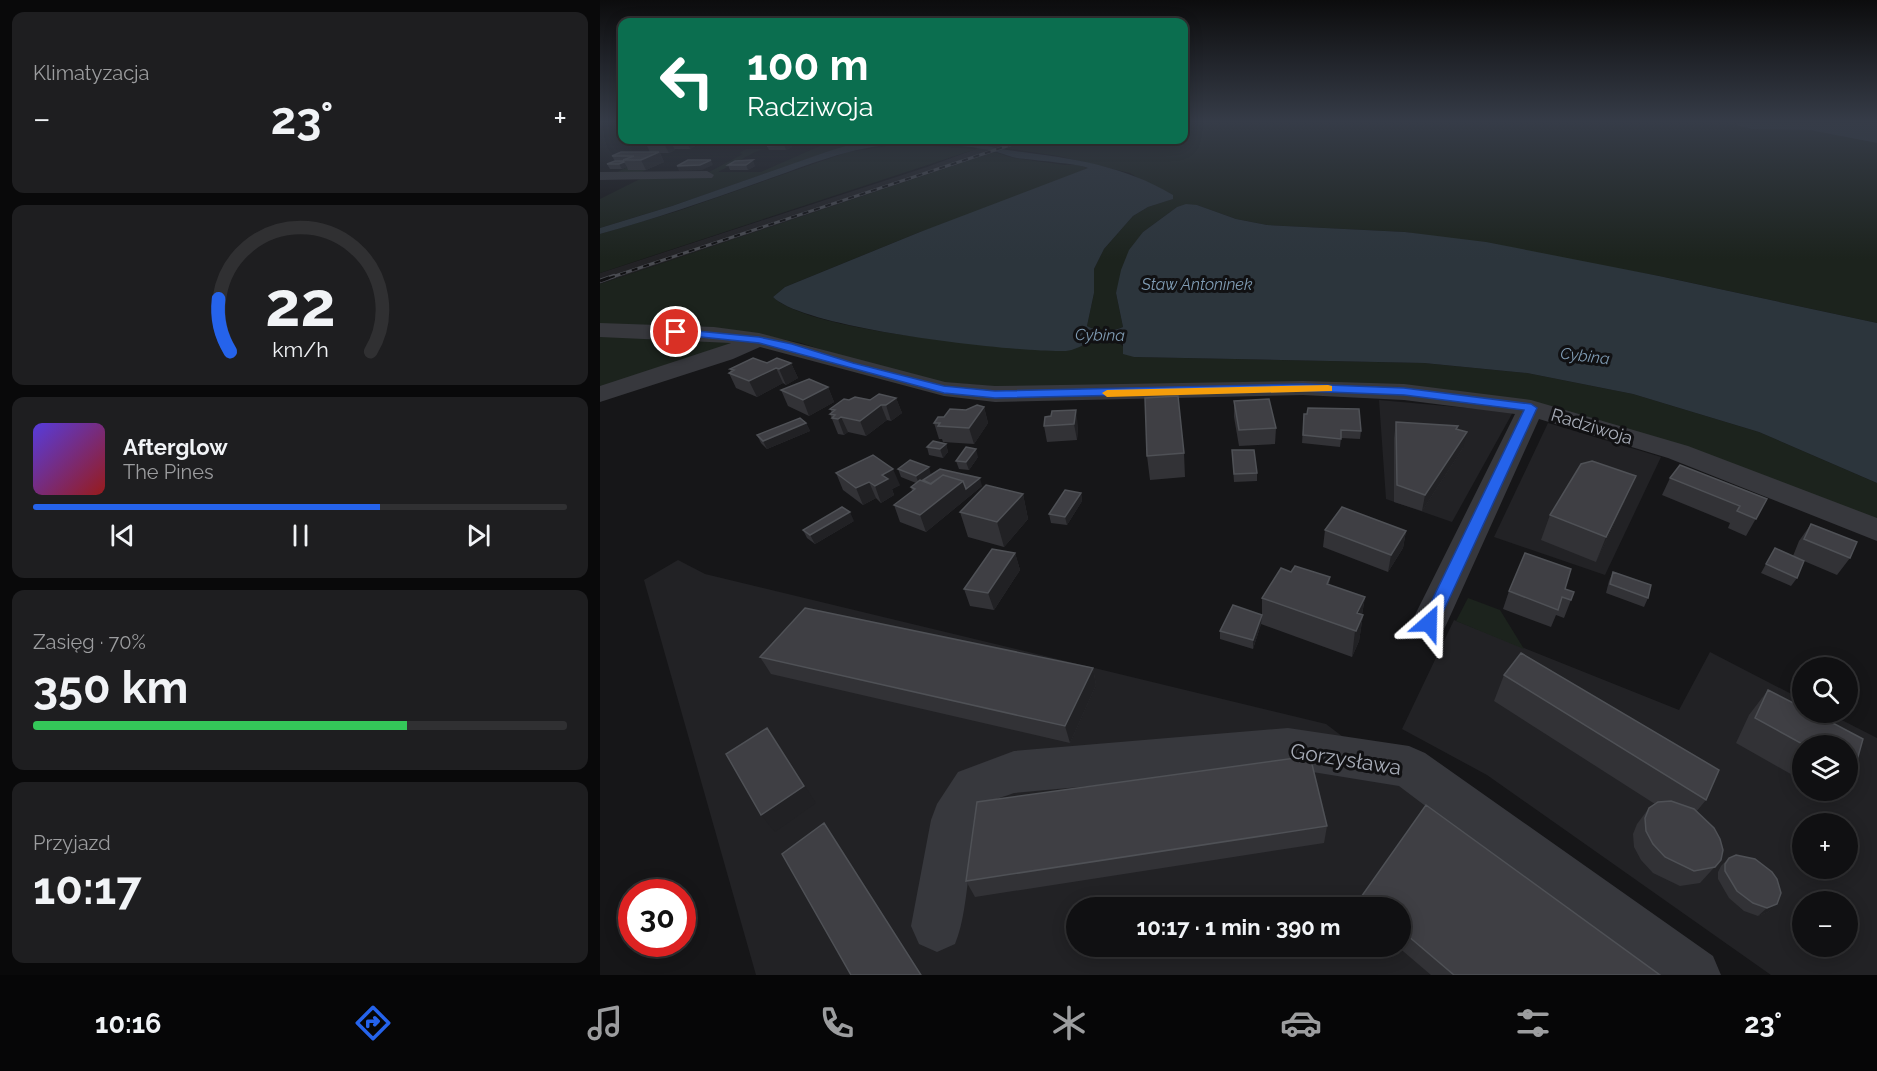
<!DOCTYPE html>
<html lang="pl">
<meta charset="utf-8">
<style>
:root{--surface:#101012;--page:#1e1e20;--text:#f1f3f6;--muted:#9c9d9f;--line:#303032;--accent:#2563eb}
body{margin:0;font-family:Raleway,sans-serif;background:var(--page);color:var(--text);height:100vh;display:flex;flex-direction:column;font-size:22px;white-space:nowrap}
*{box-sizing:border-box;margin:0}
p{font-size:20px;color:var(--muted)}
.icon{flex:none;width:33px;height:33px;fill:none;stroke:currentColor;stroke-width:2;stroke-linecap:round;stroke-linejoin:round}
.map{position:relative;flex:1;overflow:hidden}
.details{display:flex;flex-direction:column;gap:12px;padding:12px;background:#09090a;width:600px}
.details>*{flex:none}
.banner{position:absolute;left:18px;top:18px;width:570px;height:126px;border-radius:12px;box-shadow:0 3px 15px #0003,0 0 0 2px var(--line);background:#0b6e4f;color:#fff;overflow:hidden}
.fabs{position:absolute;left:1192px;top:657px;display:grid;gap:12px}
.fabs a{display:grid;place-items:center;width:66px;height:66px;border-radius:50%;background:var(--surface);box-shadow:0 3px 15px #0003,0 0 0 2px var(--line);font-size:30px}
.speed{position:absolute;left:18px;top:879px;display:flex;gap:12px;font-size:30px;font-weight:700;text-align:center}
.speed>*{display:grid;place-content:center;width:78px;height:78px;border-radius:50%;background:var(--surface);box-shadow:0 3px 15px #0003,0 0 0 2px var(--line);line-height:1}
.speed .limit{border:9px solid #d22;background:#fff;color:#111}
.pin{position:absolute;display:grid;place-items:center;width:51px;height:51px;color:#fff;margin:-26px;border:3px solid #fff;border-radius:50%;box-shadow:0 2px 6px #0007}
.me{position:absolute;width:66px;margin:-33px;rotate:25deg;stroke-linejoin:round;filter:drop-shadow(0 0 4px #0008)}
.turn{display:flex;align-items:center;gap:21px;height:126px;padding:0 30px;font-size:27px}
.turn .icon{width:78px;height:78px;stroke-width:2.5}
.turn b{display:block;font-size:42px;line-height:51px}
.big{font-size:45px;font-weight:700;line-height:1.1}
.details .widget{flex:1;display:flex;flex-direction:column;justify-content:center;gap:9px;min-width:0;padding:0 21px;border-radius:12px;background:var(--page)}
.details .dial{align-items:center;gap:0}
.dial svg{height:156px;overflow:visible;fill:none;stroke:var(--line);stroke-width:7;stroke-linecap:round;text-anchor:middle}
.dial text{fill:var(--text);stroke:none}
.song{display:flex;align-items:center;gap:18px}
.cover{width:72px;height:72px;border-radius:9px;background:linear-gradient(135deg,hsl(250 70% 55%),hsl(0 70% 35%))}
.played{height:6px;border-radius:3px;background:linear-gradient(90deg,var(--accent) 65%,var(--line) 65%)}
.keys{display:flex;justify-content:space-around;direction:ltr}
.heat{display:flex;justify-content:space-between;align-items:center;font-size:33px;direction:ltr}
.charge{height:9px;border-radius:4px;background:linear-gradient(90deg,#34c759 70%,var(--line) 0)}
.trip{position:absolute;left:466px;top:897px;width:345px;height:60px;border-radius:30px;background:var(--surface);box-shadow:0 3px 15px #0003,0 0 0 2px var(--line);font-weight:700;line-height:60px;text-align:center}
.tabs{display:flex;height:96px;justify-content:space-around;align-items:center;background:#060607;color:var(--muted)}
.tabs .icon{width:42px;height:42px}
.tabs .current{color:var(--accent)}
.tabs b{font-size:27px;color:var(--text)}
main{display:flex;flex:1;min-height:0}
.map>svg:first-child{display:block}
</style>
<main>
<section class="details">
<div class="widget"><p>Klimatyzacja</p>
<div class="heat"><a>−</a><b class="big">23°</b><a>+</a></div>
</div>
<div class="widget dial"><svg viewBox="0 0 100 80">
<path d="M14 69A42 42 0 1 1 86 69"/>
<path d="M14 69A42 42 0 0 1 8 42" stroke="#2563eb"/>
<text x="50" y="56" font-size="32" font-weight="700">22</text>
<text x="50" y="72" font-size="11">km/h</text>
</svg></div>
<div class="widget">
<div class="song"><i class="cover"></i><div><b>Afterglow</b><p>The Pines</p></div></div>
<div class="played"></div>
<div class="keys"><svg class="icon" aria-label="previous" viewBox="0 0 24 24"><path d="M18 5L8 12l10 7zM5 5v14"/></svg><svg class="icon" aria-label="pause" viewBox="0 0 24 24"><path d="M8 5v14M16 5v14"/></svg><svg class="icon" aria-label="next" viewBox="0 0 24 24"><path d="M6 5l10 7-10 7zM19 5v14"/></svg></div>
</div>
<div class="widget"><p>Zasięg · 70%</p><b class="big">350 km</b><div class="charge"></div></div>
<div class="widget"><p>Przyjazd</p><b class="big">10:17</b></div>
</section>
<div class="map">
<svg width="1277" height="975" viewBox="0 0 1277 975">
<rect width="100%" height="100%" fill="#161618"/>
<path fill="#222225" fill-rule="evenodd" d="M400,140H431L0,284V273L327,167Z
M779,400L913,412L852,522L786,499Z
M948,423L1061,457L1005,575L894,537Z
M78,560L105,574L726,724L1057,975H156L44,580ZM477,908H801V946H477Z
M854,620L1079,710L1110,652L1203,700V712L1228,713L1277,738V975H1171L887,775L802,729ZM1203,746H1248V790H1203ZM1203,824H1248V868H1203ZM1203,902H1248V946H1203Z"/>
<path fill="#1c231d" d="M584,123H1277V323L1059,276L805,232L667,225L636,219L597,205L577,207L543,232L516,293L523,327C513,332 497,332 487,326L494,293V269L504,249L533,216L548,207L572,199L530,173L458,156L406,148L431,140H584Z
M251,140H291L230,151L72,206L0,228V199L42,178L13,174L30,166V170H46L42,172H109L143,154L139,153L146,149H165L157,151L118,172H161L220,146Z
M301,144L376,149L0,273V234L78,211L248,152Z
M394,152L414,158L465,165H478L488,168L413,201L320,232L185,287L173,297C210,333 418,350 473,348C481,348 485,340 493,339C500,338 509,340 516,340L534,357L824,363L927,373L1033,394L1159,432L1277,483V521L876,394L428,389L341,382L257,361L201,343L162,335L131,341V345L0,391V284Z
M868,598L900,610L924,649L856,621Z"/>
<path fill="#2c353c" d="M1136,123H1277V143L1210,130L1152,129L1136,125Z
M291,140C312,140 334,137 356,140C375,142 395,149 415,151C470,158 524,165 573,195V199L548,207L533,216L504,249L494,269V293L487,326C497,332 513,332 523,327L516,293L521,270L529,250L543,232L577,207L586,204L597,205L636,219L667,225L805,232L886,242L1059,276L1277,323V483L1159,432L1033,394L927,373L824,363L534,357L523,354V344C497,327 485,351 463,351C412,352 205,329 173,297L185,287L320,232L488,168C481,164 430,160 417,158C411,157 404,154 400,153C375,145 327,143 301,144C251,146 206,166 160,182C107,201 54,219 0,234V228L72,206L229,151L249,145Z"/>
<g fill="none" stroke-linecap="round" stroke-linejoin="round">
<path fill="#37383d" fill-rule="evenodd" d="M107,171L114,175L112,178L0,180V172Z
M0,323L114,327L159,333L345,382L395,386L703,381L804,384L931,400L1088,446L1277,518V541L1068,458L939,419L847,623L842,633L829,637L816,633L811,623L915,414L804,400L703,395L395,402L344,396L160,347L133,359L0,402V386L131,343L0,337Z
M688,728L809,746L825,753L1113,956L1121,975H1049L799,786L688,768L414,793C407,796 394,798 389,804C365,833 372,905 355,944L337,952L319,944L311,926L331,820L337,804L358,772L414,751Z"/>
<defs>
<path id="rail-far1" d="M9,278L425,140"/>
<path id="rail" d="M0,281L14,276"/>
</defs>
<use href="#rail-far1" stroke="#4a4c52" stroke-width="3"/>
<use href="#rail" stroke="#4a4c52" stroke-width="4.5"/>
<use href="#rail-far1" stroke="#111113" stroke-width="2" stroke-dasharray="6" stroke-linecap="butt"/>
<use href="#rail" stroke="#111113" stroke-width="3" stroke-dasharray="10" stroke-linecap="butt"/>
</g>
<path fill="#323236" d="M57,140H94L97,145L90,149H74L75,150L69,153H60L64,162L46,170H28L27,167L22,169H10L7,164L15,161L12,156L50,152L46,144L58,140Z
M190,142L192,147L186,150H169L167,146Z
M135,161L155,166L148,170H130L128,165Z
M167,363H191L198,378L186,385L183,383L157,397L136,388L129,373L131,372L130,369Z
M228,387L234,402L209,416L188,406L181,390Z
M296,398L302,413L291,421L287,420L266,436L248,432L244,435L238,434L230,414L232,413L230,409L249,400Z
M634,401L676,428L675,444L639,446L634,417Z
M384,407L388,423L374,444L343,442L342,439H339L334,423L344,417L366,410Z
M704,414H707L761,431L760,439L741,438L740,447L702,443Z
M445,417L478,426L477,440L447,442L444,426Z
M796,422L857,429L863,448L822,511L794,502V438Z
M206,423L210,431L167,449L161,443L157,435Z
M346,444L348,452L343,458L329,455L327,447Z
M632,450L657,473V481L634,482Z
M584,453L585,477L550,480L547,456Z
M378,457L369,470L359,469L356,461Z
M298,469L331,475L382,486L326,532L300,522L294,505L312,491L311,487L316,483L301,477Z
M236,473L300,485L292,489L294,495L281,503L276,498L263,505L243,490Z
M1070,478L1167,499L1146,536L1128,528L1130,523L1062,495Z
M481,493L482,501L467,525L451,523L449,514Z
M423,494L428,519L404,547L368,537L360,512Z
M1025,501L996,562L941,540L950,515Z
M254,521L215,544L207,538L203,530Z
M1211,524L1250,558L1237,575L1204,561L1197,578L1191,586L1161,573L1175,548L1193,556L1199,541Z
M725,530L806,531L803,548L788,572L723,547Z
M415,553L420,570L394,610L370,606L364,589Z
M691,572L730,577L729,585L765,597L762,615H763L759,641L752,657L661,624L653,649L620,639V631L662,615V598Z
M1013,572L1048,598L1044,607L1006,593L1009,581Z
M965,589L971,600L964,618L956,615L951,627L903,609L909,591Z
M160,657L493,668L496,685L470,743L171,674Z
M904,675L1106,800L1096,812L1121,860L1100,883L1080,886L1053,873L1041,860L1034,847L1033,834L1037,824L1049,808L1055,804L894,701Z
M1168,690L1203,708V712H1212L1263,739L1254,771L1248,777V746H1203V781L1136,743L1149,715Z
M1220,790H1235L1229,796Z
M727,826L724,843L375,897L366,881Z
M1129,858L1177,904L1168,912L1158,916L1144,911L1129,898L1118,879V872L1121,866Z
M761,897L1060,975H831L797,946H801V908H759Z"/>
<path fill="#212124" d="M70,140L75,150L69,153L64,144Z
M86,140H94L97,145L90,149Z
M190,142L192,147L186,150L184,145Z
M59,152L64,162L46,170L41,160Z
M111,160L113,165L102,170L79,171L77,166Z
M153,160L155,166L148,170L146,165Z
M24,162L27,167L22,169L19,164Z
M191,363L198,378L186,385L179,369Z
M176,368L183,383L157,397L149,381Z
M228,387L234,402L209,416L203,400Z
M296,398L302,413L291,421L286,405Z
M281,405L287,420L266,436L260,421Z
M384,407L388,423L374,444L369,428Z
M476,410L478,426L477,440L474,424Z
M241,417L248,432L244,435L238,419Z
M206,423L210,431L167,449L163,441Z
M867,432L863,448L822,511L825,495Z
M346,444L348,452L343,458L340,449Z
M376,449L378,457L369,470L366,462Z
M329,467L331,475L319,484L316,476Z
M293,469L300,485L292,489L294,495L281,503L275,486L282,475Z
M1036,476L1025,501L996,562L1006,537Z
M380,478L382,486L326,532L320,515L363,481Z
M269,482L276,498L263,505L256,488Z
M481,493L482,501L467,525L465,517Z
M423,494L428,519L404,547L397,522Z
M250,512L254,521L215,544L210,535Z
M806,531L803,548L788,572L791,555Z
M415,553L420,570L394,610L388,593Z
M765,597L761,620L763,615L759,641L752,657L757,613Z
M662,615L661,624L653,649V640Z
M493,668L496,685L470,743L465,726Z
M167,728L216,803L175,832L161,815Z
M224,823L230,831L322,975H321Z
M1177,904L1168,912L1158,916L1167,908Z"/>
<path fill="#3f3f44" stroke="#4f5156" stroke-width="1.5" d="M54,140H70L64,144H46Z
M178,141L190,142L184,145L167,146Z
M21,152H59L41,160H23L34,156H12Z
M88,160H111L100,165L77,166Z
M153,160L146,165H128L135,161Z
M15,161H23L24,162L19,164H7Z
M153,358L167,363L177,358L191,363L179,369L176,368L149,381L129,373L134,370L130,369Z
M209,379L228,387L203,400L181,390Z
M279,394L296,398L286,405H281L260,421L241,417L238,419L232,418L235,415L230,414L235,410L230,409L244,399L249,400L255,397L270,400Z
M578,396L584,453L547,456L545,398Z
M669,399L676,428L639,430L634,401Z
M377,405L384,407L369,428L338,426L340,423H334L338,417H344L350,409L366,410Z
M708,408L759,409L761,431L741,430V439L703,435L704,414H707Z
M476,410L474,424L444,426L445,417L451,416L452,411Z
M200,418L206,423L163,441L157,435Z
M796,422L858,426L856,429L867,432L825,495L797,485Z
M333,441L346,444L340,449L327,447Z
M366,447L376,449L366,462L356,461Z
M632,450H654L657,473L634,474Z
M273,455L293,469L282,475L288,479L275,486L269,482L256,488L236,473Z
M310,460L329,467L316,476L298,469Z
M992,461L1036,476L1006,537L950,515L981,464Z
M1080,465L1167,499L1156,519L1137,511L1140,506L1070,478Z
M340,469L380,478L366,489L363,481L343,475L331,484L323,480Z
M343,475L363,481L320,515L294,505L315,489L311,487L320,480L330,484Z
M386,485L423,494L397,522L360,512Z
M465,490L481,493L465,517L449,514Z
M242,507L250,512L210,535L203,530Z
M742,507L806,531L791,555L725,530Z
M1211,524L1257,542L1250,558L1204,539Z
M1175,548L1204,561L1197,578L1166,564Z
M392,549L415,553L388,593L364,589Z
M925,553L971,569L965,589L974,592L971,600L962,597L958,610L909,591Z
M695,566L730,577L727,584L765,597L757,613L763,615L756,631L662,598L681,568L691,572Z
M1013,572L1051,585L1048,598L1010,584Z
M633,605L662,615L653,640L620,631Z
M205,608L493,668L465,726L160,657Z
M921,653L1119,770L1106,800L904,675Z
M1168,690L1203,708V712H1212L1263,739L1254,771L1248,768V746H1206L1155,718Z
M167,728L204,786L161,815L126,754Z
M710,756L727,826L366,881L377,802Z
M1071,801L1094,809L1114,828L1120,839L1123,850L1121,860L1115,867L1094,871L1065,857L1053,844L1046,831L1045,818L1049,808L1058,802Z
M826,805L1060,975H854L801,930V908H774L761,897Z
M224,823L321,975H251L182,854Z
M1136,855L1155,859L1172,872L1177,879L1181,893L1177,904L1167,908L1153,903L1137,891L1125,871V864L1129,858Z"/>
<linearGradient id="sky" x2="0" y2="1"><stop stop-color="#0c0c0d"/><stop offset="0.47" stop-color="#363c48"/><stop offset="1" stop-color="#363c48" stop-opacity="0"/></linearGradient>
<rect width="1277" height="259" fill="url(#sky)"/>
<path fill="#2563eb" stroke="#184099" stroke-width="1.5" d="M76,329L159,337L192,344L253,363L344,386L395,391L703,384L804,388L931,404L937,408L838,623L835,628L829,630L823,628L821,623L924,410L804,395L703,391L395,398L344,393L159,343L72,334L71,332Z"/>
<path fill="#f59e0b" d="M728,385L732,386V391L507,397L502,393L507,390Z"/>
<g text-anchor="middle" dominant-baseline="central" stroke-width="6" stroke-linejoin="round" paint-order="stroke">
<g font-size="16" font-style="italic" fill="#7f9bb3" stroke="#111113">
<text x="597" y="284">Staw Antoninek</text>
<text transform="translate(500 335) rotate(1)">Cybina</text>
<text transform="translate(985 356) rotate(7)">Cybina</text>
</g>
<g font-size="18" fill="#a8adb8" stroke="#111113">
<text transform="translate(992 426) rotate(17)">Radziwoja</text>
</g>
<g font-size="21" fill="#a8adb8" stroke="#111113">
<text transform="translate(746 759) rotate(9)">Gorzysława</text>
</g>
</g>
</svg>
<div class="fabs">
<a><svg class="icon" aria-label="search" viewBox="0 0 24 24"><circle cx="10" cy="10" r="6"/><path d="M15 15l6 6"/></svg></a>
<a><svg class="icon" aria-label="layers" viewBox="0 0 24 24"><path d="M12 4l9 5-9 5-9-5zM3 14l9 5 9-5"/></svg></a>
<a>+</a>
<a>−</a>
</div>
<div class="speed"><div class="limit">30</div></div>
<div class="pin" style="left:76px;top:332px;background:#d93025"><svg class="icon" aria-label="arrive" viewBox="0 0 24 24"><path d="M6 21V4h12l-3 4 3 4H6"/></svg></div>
<svg class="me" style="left:829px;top:623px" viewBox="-20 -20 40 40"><path d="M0-17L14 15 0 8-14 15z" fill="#2563eb" stroke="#fff" stroke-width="4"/></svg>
<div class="trip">10:17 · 1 min · 390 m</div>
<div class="banner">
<div class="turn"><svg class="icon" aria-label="left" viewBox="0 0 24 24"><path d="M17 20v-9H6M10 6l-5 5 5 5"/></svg><div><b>100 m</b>Radziwoja</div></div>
</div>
</div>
</main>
<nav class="tabs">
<b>10:16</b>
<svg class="icon current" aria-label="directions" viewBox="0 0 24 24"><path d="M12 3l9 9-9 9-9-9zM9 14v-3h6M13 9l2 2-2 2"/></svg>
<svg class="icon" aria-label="music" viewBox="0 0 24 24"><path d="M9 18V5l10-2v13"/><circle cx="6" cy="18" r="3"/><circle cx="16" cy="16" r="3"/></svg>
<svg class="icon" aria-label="phone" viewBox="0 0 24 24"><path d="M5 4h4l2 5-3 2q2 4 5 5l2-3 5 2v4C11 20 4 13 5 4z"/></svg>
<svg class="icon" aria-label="climate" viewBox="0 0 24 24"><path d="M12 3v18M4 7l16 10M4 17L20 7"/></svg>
<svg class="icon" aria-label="car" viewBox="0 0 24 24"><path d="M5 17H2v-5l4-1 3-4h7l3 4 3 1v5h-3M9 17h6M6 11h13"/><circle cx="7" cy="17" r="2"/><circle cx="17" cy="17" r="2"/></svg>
<svg class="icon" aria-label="filters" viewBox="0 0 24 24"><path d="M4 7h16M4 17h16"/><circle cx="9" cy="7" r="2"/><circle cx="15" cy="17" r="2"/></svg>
<b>23°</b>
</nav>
